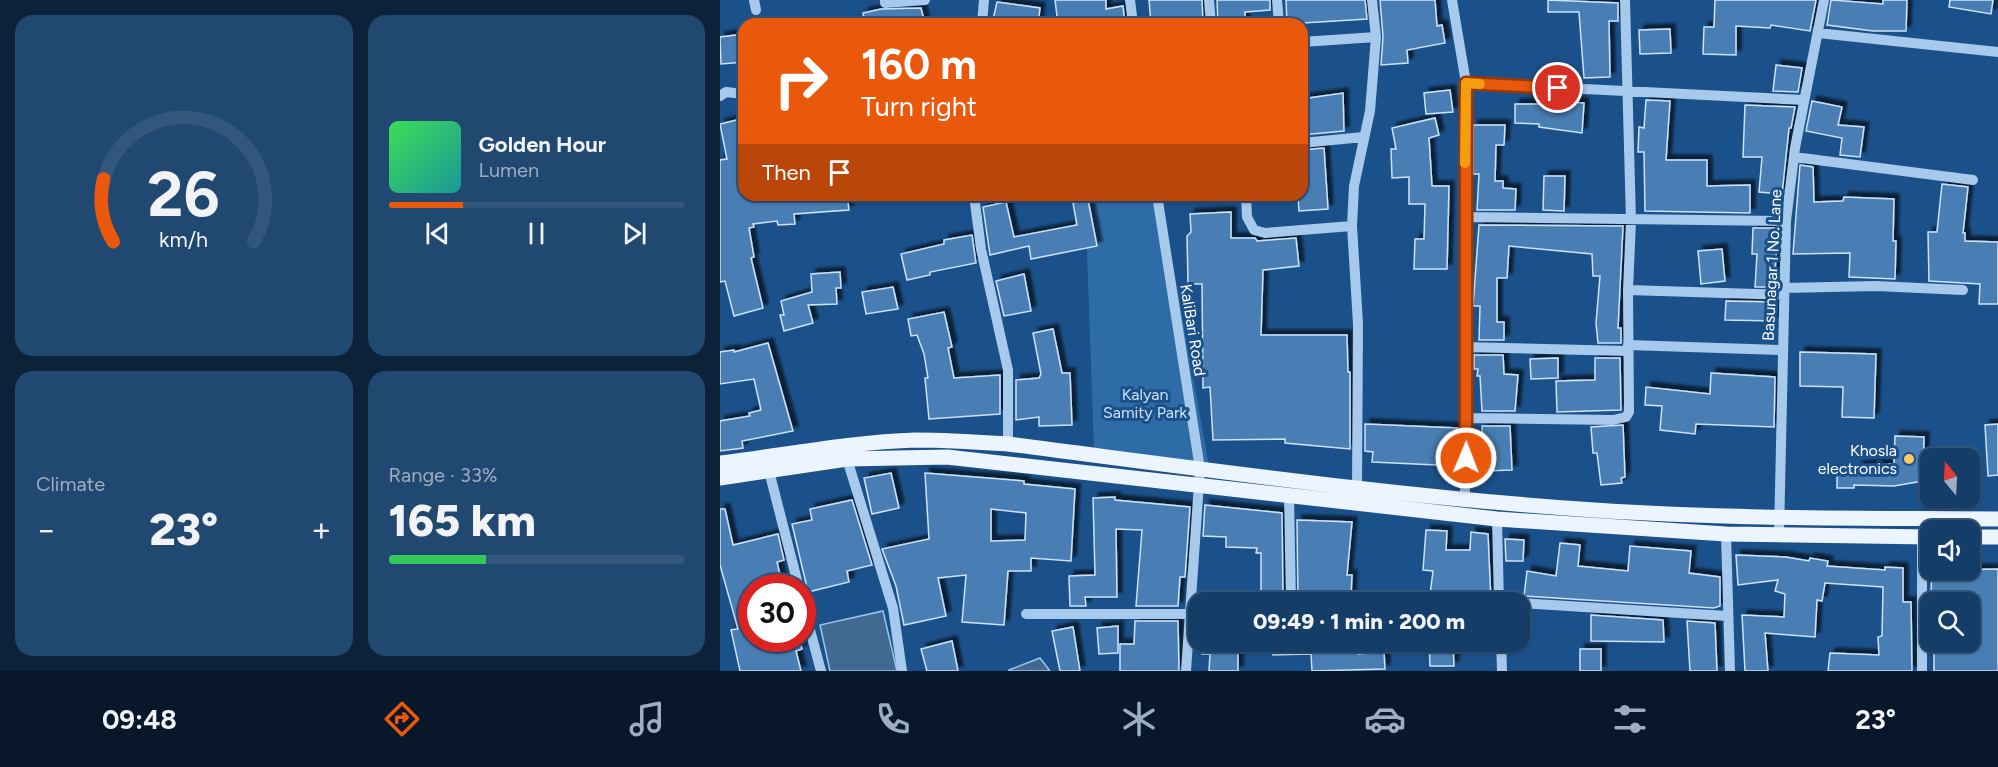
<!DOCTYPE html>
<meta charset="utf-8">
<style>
:root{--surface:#143d68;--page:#214871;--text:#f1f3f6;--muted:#9daec0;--line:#33567c;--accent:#ea580c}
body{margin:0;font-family:Figtree,sans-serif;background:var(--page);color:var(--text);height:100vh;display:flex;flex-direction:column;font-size:22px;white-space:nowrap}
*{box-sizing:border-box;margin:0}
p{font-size:20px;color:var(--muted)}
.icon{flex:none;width:33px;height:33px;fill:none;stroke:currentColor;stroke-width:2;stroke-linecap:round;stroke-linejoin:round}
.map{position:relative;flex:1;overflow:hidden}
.details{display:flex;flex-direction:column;gap:15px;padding:15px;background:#0b2239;width:720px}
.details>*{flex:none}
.top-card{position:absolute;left:18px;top:18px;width:570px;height:183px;border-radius:18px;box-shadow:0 2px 4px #0004,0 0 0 2px var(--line);background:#ea580c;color:#fff;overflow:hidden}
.needle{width:39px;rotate:342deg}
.buttons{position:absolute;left:1200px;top:448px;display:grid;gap:12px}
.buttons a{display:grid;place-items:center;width:60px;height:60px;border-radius:12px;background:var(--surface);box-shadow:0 2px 4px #0004,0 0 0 2px var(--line);font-size:30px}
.speed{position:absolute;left:18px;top:574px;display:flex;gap:12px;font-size:30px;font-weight:700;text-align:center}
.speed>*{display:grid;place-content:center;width:78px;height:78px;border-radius:50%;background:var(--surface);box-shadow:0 2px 4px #0004,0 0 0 2px var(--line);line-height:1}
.speed .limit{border:9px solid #d22;background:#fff;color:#111}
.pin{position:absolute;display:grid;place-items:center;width:51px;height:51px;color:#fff;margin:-26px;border:3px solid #fff;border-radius:50%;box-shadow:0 2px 6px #0007}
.me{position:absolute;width:66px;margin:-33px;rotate:1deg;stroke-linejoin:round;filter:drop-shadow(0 0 4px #0008)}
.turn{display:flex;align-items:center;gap:21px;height:126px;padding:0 24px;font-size:27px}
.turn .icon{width:78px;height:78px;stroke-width:2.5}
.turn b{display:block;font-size:42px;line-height:51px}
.then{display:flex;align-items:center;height:57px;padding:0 24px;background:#0003;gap:12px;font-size:22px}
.big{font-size:45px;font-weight:800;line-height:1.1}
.details .widget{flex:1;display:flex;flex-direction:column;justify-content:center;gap:9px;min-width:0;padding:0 21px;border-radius:18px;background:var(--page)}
.details .dial{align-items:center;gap:0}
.dial svg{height:156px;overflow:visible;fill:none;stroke:var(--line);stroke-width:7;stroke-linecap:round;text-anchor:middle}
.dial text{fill:var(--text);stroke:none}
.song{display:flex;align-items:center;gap:18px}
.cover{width:72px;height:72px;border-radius:9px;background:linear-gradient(135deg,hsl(130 70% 55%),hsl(180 70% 35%))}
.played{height:6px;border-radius:3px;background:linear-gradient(90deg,var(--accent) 25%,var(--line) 25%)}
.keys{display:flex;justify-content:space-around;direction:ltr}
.heat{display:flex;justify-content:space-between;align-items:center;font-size:33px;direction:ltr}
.charge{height:9px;border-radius:4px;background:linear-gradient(90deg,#34c759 33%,var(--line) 0)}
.details .tiles{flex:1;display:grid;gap:15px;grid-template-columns:repeat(2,1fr)}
.trip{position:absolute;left:468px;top:592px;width:342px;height:60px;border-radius:18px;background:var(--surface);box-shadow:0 2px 4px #0004,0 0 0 2px var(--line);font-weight:800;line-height:60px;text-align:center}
.tab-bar{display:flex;height:96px;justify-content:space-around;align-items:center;background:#08182a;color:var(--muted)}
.tab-bar .icon{width:42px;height:42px}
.tab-bar .active{color:var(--accent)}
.tab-bar b{font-size:27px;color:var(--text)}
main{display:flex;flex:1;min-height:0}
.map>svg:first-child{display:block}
</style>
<main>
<section class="details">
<div class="tiles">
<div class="widget dial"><svg viewBox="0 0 100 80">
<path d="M14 69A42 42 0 1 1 86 69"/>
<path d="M14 69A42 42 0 0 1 9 37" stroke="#ea580c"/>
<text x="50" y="56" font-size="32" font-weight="700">26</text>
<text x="50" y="72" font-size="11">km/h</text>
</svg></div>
<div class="widget">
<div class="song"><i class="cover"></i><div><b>Golden Hour</b><p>Lumen</p></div></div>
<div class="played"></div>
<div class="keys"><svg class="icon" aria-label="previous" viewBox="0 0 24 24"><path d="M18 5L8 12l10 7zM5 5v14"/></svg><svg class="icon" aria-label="pause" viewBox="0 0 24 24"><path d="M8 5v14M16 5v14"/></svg><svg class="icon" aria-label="next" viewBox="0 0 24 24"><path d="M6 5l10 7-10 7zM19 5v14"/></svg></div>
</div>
<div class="widget"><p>Climate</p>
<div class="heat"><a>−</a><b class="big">23°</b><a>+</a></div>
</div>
<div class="widget"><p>Range · 33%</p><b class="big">165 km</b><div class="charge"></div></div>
</div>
</section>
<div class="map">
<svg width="1278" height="671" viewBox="0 0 1278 671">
<defs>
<filter id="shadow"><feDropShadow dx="5" dy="-5" stdDeviation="1.5" flood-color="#0009"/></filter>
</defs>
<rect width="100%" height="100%" fill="#1b518a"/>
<path fill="#2e6ca8" d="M365,195H440L490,471L374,448Z"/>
<path fill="#426992" stroke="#99c5ee" stroke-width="1.5" d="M163,611L177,671H110L100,625Z
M320,658L330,671H289V670Z"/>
<path fill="#487eb4" stroke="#cbe2f9" stroke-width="1.5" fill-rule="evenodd" filter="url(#shadow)" d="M335,0H386V9L403,6L405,24H338Z
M429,0H482L483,24H431Z
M497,0H550V10L525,12V24H498Z
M566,0H645L647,19L567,24Z
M660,0H715L717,26L722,25L725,43L687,50L688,63L661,65L663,37Z
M828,0L898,3V21H889L890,77L864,78L859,12H828Z
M995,0H1096L1090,31L1051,25L1050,28L1016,26V55L983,54L984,27H994Z
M1111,0L1163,4V0H1187L1186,31H1153L1107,25Z
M1230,0H1273L1271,14L1229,7Z
M277,2L320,8L318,24H272Z
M201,8L205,24H145L143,13L161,9Z
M950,29L951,53L920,54L919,30Z
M24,34V62L1,64L0,37Z
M1056,65L1082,68L1078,92L1053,91Z
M730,90L733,112L706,114L704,93Z
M623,93L624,131L582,135V99Z
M820,97L840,98V102L864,103L862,133L819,127V124L795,123V104H820Z
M926,100L950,101L946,160H987V186L1030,185V213L925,211L924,152H918L919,127L924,128Z
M1092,101L1122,107L1118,125L1144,127L1140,157L1120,155L1122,138L1086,131Z
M1025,105L1075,107L1071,128H1069L1062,194L1039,192L1042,157H1023Z
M715,118L719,135L709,138L712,186H729L727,269H694L695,239H704L705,204H689V177L672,178L671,149H676L672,128Z
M21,119L24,133V195H127L129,210L74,214L75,224L58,225L57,221L33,224L34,227L29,228L34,257L31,258L43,308L14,316L5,281L0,282V160L7,159L0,124Z
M753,125H785L784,145H776L775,181H783V188L796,189L795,210H757L759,174H753Z
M604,148L608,209L579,211L578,195H582V150Z
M1080,165L1093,167L1094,202L1123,201L1124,197L1174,199L1173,241H1176L1175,279L1129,277L1130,253L1073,254Z
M824,176H845L844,211L823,210Z
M1222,184L1248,187L1243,233H1245V241L1278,242V304H1259L1260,284L1209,281L1208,232H1217Z
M368,200L377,246L311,259L309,246L270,255L263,207L286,202L294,237L357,225L353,203Z
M511,212V238H535L537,241L576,238L579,266L543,270L541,335H627L628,372H630V449L565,443V439L493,440L490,387L483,388L482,284H468L467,236L471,232L470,214Z
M759,225L903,226L898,328H901V343H878L876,323L880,276H873L872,254L789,246L787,278H777V322H784V340H759L760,306H753Z
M1033,228H1058L1054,287H1035L1037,254H1032Z
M252,235L256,263L210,272V275L187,280L181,254L224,244V240Z
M1002,249L1005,281L981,284L978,251Z
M120,272L121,288H116L117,304L88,305L93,323L64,331L60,315H64L61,301L92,292L91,274Z
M304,274L311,311L284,316L276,281Z
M173,287L178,309L146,314L142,292Z
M1006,301L1056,302L1055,321L1005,320Z
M224,312L232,347L228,348L234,378L280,375V414L209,419L205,378H208L204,354L197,335L191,336L188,319Z
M333,329L342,373H350L352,425L319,426V417L296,420V380L319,378L321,374L313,333Z
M48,343L73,431L22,441L23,448L0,451V421L30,416L29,413L41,410L34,379L0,384V352L14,350V352Z
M1080,352L1156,354L1154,418L1122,417L1123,387L1080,386Z
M754,355H783L784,374L798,375L795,411H762L760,376H757L758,369H754Z
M838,358V378L811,379L810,359Z
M875,358H900L901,410L837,412L836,381L875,380Z
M991,373L1055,377L1054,427L976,424L975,434L940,430L942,406L925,405L926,387L990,394Z
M645,424L738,428V466L652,462L653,452L645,451Z
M1278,424V475L1268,476L1265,425Z
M903,425L905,477L901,478L902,483L881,485L877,453H873L871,427Z
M762,426H790L792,470L764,471Z
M1175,436L1204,437L1203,481L1174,486L1134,485V488H1117V472L1138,471V466L1174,464Z
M171,473L179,508L152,514L144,478Z
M205,473L304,481V484L355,489L351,561L311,558V571H288L284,625L242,622L246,575L218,578L226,616L184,625L176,586L162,549L209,539ZM271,509L306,513L305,540L271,541Z
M395,497V500L470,507L465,577H460L458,606H416L422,530L396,529L397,597H365L366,606H350L349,576L375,575L373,498Z
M132,500L152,565L127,571L129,582L88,592L72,524L92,520L90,509Z
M485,505L562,513L563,602H541V553H536L537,548L506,547V537L483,536Z
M0,509H5L13,545L58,534L64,560L57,562L63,588H32V591L27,592L32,607L25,609L32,639H79L82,649L76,651L81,671H20L11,630L18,629L0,565Z
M577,520L632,522L627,575H632L631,596H604V603H578Z
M706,530L727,531L726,550H750L751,532L768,534L771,602L709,603L713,571L703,570Z
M785,539L804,540L803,561H786Z
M840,543L860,545L858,566L908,571L910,546L971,551L969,573L1000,577V606L994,608L804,596L807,571L836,576Z
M1016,555L1066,557L1089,561L1090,558L1108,561L1107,566L1165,570V567L1183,568V602H1191L1192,671H1108L1110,653L1159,655L1158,637L1162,636L1163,587L1105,583L1102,601L1097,600L1095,637L1045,633L1048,671H1025L1022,615L1064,617L1065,594L1055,591L1058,580L1018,585Z
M1278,569V671H1214V642H1255L1256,593L1211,592L1212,570Z
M871,615L943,620L944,642L871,641Z
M415,621H458L459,671H400V644H414Z
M967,621L995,623L997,671H970Z
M398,626V653L379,654L377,628Z
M353,627L360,671H340L332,631Z
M232,641L238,671H207L201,649Z
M482,642H518V671H489L490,654H482Z
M553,642H638V654L664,652L665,669L592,671L591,654L553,655Z
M709,642H733L734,666H710Z
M860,649H881V671H860Z"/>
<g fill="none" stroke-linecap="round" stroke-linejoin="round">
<path stroke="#a6c9ec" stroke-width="10" d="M34,0L36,10
M165,0V3L205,0
M410,0L413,24
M489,0L491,24
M557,0L559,24
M732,0L746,83L745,498
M262,24L264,0
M1098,33L1278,52
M582,42L656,37
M746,83L1084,100
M0,96L6,92L24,94
M582,143L643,137
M1074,157L1253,180
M254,195L261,249L288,370V444
M437,195L480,469L466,671
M526,195L527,217L534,230L545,233L632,226
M745,217L1066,221
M1064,288L1156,286L1243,290
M908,290L1064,295
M908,345L1063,350
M744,347L908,351
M747,418L893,420L906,417L909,412L908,290L911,221L905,0
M127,459L173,608L182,671
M49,471L79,588
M637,488L638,324L632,226L634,186L650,111L656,37L652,0
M569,495L571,603
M777,519L779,603
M1006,534L1010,671
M1059,534L1066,221L1075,148L1104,0
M1202,537V671
M82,600L101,671
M800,603L1007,616
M306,614H478
M781,642L782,671"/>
<path stroke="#ebf4ff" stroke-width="15" d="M0,463C65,455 130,442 196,440C227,440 257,442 288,444C483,469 678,497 874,510C1008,519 1143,518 1278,519
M0,478L127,459L227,457L777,519L1006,534L1210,537
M1250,537H1278"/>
</g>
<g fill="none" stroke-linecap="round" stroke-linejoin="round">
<defs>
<path id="route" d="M746,458V83L838,88"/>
</defs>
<use href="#route" stroke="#983908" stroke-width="15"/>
<use href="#route" stroke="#ea580c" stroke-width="10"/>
<path stroke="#f59e0b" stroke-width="10" d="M745,163L746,83L760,84"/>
</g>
<circle fill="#fdc963" stroke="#1b518a" stroke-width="2" cx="1189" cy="459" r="6"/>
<g text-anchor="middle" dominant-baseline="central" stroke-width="6" stroke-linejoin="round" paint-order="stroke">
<g font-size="16" fill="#fff" stroke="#1b518a">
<text transform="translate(1052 265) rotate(-87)">Basunagar 1 No. Lane</text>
<text transform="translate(473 330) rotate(81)">KaliBari Road</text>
</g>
<g font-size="16" fill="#cbe2f9" stroke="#1b518a">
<text x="425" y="394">Kalyan<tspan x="425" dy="18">Samity Park</tspan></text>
</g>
<g font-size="16" fill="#fff" stroke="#1b518a" text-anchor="end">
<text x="1177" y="450">Khosla<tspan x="1177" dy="18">electronics</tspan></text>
</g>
</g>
</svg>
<div class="buttons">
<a><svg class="needle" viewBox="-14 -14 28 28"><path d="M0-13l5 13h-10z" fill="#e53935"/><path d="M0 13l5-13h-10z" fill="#9daec0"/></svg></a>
<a><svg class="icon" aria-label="sound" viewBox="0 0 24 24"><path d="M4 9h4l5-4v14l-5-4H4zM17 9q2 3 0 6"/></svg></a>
<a><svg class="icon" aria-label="search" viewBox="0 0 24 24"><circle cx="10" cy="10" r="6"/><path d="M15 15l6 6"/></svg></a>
</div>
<div class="speed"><div class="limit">30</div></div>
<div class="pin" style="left:838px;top:88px;background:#d93025"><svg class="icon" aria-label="arrive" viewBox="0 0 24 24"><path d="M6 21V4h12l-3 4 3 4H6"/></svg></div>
<svg class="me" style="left:746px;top:458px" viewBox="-20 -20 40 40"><circle r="17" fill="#ea580c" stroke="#fff" stroke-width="3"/><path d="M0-11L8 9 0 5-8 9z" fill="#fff"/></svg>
<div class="trip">09:49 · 1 min · 200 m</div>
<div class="top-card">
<div class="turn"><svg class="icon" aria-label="right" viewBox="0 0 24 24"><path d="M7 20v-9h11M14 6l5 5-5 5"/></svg><div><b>160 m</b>Turn right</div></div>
<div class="then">Then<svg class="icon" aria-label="arrive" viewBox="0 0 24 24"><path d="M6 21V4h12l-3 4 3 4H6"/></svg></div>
</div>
</div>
</main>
<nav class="tab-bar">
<b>09:48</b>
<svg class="icon active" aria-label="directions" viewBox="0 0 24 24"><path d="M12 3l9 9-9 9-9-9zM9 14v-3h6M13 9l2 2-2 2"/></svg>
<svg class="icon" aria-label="music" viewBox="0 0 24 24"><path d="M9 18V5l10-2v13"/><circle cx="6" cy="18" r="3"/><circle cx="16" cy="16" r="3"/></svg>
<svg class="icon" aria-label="phone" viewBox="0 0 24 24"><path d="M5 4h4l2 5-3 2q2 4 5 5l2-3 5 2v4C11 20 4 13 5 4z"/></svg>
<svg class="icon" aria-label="climate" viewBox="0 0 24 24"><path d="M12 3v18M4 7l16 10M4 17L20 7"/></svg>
<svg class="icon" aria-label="car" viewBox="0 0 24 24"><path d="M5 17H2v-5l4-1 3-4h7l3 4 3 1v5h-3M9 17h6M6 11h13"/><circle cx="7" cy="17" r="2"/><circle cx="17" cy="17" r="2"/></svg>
<svg class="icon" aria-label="filters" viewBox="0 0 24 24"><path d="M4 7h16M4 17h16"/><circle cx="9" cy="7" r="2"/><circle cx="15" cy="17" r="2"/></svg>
<b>23°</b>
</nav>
